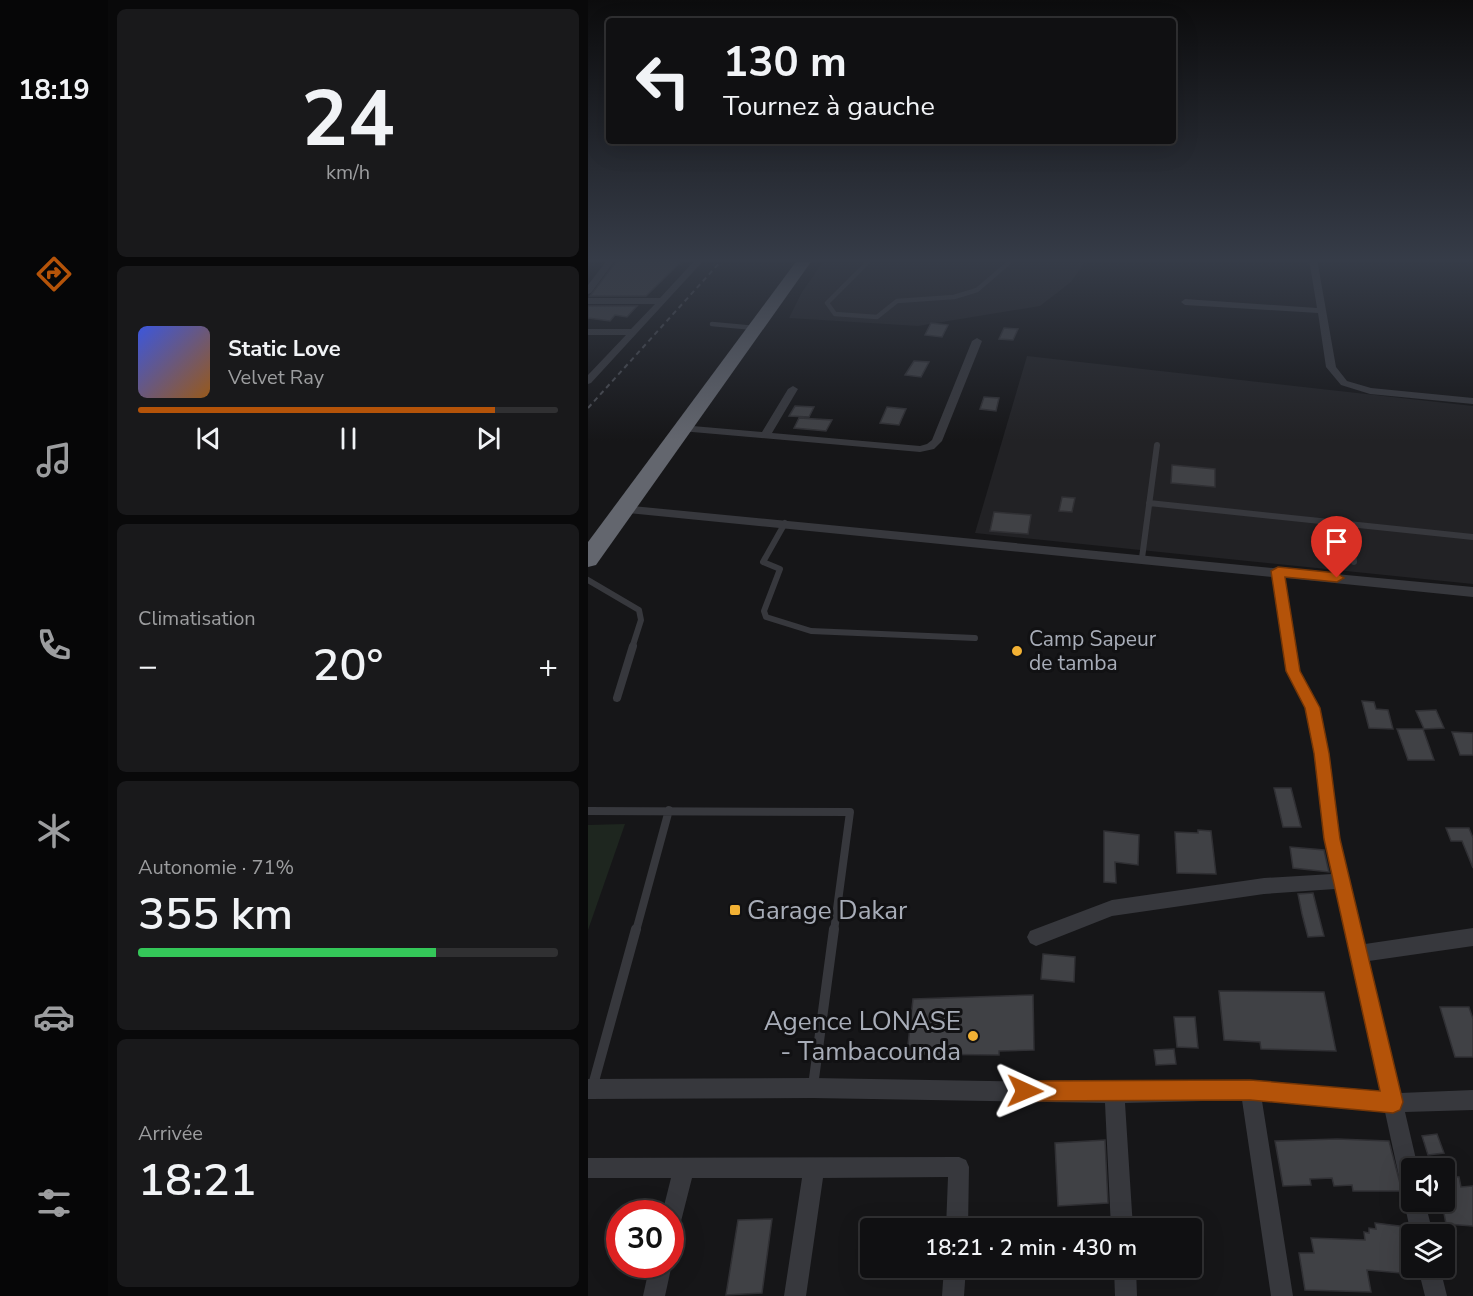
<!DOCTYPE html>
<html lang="fr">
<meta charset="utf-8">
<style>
:root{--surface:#101012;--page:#19191b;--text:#f1f3f6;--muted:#9c9d9f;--line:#303032;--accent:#b45309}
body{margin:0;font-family:"Nunito Sans",sans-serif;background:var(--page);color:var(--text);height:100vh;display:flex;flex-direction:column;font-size:22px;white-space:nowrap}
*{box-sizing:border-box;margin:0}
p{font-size:20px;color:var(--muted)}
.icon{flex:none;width:33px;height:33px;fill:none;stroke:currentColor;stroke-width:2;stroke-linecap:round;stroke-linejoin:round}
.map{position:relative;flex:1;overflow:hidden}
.panel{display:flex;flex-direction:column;gap:9px;padding:9px;background:#09090a;width:480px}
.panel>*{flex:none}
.banner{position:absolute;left:18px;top:18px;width:570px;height:126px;border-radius:6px;box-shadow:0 6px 24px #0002,0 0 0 2px var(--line);background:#101012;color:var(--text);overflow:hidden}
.buttons{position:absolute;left:813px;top:1158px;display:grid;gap:12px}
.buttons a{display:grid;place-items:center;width:54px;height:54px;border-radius:6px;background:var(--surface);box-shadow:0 6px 24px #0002,0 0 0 2px var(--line);font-size:30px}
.speed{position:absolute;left:18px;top:1200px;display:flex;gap:12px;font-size:30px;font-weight:700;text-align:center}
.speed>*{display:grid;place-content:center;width:78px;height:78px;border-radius:50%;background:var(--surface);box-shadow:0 6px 24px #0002,0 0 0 2px var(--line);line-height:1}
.speed .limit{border:9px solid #d22;background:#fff;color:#111}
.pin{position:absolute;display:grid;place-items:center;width:51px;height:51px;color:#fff;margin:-62px -26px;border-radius:50% 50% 50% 0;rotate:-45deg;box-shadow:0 0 6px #0007}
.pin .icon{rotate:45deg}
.me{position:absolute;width:66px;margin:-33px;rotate:91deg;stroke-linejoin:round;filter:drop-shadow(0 0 4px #0008)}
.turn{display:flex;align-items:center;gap:21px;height:126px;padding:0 18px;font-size:27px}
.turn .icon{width:78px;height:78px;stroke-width:2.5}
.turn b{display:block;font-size:42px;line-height:51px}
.big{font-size:45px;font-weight:600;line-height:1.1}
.panel .widget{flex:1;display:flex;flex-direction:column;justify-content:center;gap:9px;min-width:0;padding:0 21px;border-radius:9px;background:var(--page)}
.panel .dial{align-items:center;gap:0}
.dial b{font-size:78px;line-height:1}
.song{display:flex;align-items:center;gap:18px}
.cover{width:72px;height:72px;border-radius:9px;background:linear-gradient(135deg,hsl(230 70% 55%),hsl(30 70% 35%))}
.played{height:6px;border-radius:3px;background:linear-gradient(90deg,var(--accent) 85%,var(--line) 85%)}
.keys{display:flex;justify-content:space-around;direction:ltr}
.heat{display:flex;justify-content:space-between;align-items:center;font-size:33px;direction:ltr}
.charge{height:9px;border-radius:4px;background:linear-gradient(90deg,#34c759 71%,var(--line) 0)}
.trip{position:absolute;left:272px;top:1218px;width:342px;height:60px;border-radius:6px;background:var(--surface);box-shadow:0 6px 24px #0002,0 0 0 2px var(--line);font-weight:600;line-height:60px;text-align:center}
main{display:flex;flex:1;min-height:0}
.tab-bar{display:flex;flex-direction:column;width:108px;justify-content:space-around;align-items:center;background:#060607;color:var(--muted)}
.tab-bar .icon{width:42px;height:42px}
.tab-bar .active{color:var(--accent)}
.tab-bar b{font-size:27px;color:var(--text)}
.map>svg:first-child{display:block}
</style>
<main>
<nav class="tab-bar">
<b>18:19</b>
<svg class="icon active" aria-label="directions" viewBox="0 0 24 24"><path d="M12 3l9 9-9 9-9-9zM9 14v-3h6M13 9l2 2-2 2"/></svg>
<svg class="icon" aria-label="music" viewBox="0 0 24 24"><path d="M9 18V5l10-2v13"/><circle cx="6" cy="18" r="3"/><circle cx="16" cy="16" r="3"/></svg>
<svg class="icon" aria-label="phone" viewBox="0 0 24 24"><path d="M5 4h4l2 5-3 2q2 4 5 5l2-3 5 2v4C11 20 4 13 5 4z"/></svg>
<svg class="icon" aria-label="climate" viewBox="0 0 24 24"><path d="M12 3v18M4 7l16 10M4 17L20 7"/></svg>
<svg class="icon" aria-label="car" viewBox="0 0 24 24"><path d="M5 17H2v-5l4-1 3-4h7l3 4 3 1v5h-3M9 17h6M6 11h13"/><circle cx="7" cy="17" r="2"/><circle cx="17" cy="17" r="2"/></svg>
<svg class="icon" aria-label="filters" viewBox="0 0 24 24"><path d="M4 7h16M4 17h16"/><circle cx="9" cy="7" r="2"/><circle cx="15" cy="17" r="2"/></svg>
</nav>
<section class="panel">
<div class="widget dial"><b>24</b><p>km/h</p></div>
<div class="widget">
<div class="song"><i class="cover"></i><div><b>Static Love</b><p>Velvet Ray</p></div></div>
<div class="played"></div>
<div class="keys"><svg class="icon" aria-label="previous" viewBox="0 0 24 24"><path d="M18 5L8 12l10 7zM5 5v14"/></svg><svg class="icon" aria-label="pause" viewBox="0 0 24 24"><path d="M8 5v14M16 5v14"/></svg><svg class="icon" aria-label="next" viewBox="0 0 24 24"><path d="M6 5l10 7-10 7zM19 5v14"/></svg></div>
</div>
<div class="widget"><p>Climatisation</p>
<div class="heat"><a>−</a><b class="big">20°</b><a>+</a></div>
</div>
<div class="widget"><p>Autonomie · 71%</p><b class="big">355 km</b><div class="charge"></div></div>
<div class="widget"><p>Arrivée</p><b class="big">18:21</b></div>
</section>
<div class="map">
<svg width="885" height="1296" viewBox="0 0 885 1296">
<rect width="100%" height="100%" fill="#161618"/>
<path fill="#222225" d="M237,259H499L483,282L452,306L330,326L201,318L214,292Z
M439,356L885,406V584L387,533Z"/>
<path fill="#1e261f" d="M37,824L0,930V825Z"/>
<path fill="#404145" stroke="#303034" stroke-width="1.5" d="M30,259H96L58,296H2Z
M0,306H49L39,317L27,315L22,321L0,318Z
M343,323L360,325L354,337L337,335Z
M416,328L430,329L425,340L411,339Z
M326,361L341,362L333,377L317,375Z
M396,397L411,398L408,411L392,409Z
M207,406L226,407L221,417L201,416Z
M299,407L318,409L311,425L292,423Z
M211,418L244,420L238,431L206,428Z
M584,465L627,469V487L583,483Z
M474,497L487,498L484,512L471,511Z
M406,512L443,515L440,534L402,531Z
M774,701L786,702L788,709L800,710L805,729L781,728Z
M848,710L856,728L836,729L828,711Z
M809,729H835L846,760H820Z
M864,732L885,733V755H872Z
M686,788H703L713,827H695Z
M858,828H881L885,838V868L874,841H863Z
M610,830L623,831L628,874L589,873L587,832L610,833Z
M516,831L551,835L550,865L527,862L528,883L516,882Z
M702,847L736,850L741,872L705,868Z
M725,893L729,909L736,936L720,937L714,914L710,894Z
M455,954L487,957L486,982L453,979Z
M631,991L736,992L748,1051L673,1049L672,1042L636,1040Z
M445,995L446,1050L411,1051V1055L319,1054L325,999Z
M852,1007H881L885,1019V1057H867Z
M586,1017H607L610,1048L589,1047Z
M586,1049L588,1064L568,1065L566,1050Z
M849,1134L856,1153L840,1155L834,1136Z
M749,1139L801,1141L814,1191H765L764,1185L746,1186L744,1178L722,1179L723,1185L695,1186L687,1141Z
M517,1140L520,1203L470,1206L467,1143Z
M856,1176L871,1177L873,1187L885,1186V1226L858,1224L854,1202H856Z
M184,1219L174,1293L138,1295L150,1220Z
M787,1223L819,1227L824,1246V1274L779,1270L783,1292L717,1290L711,1253H726L723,1238L777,1240L776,1232L781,1233V1228L788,1229Z"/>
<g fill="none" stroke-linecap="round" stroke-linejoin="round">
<path stroke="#37383d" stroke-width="4.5" d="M283,259L239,303L247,314L289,317L309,301L366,297L389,290L425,259
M124,324L167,328"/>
<path stroke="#37383d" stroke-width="6" d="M561,503L885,537
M197,523L175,562L192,569L176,611L178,617L223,631L387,638
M761,524L766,562
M554,558L569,445
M0,580L51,610L53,620L44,648"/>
<path stroke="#37383d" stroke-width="8" d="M29,698L45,646
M0,811L262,812L246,931
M48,931L81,810"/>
<path stroke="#37383d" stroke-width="10" d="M5,1085L48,929
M225,1086L246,929"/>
<path fill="#37383d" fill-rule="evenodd" d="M20,259H28L3,293L0,294V285Z
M108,259H117L3,383L0,384V375L38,335H0V329H43L67,304H0V298H72Z
M721,259H729L748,367L759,381L783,388L885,398V404L782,394L753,385L738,367L730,313L597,305L593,302L597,299L729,308Z
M389,338L394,341L354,441L346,449L332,452L93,431L88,428L93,425L174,432L200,389L205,386L210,389L184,433L332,446L339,444L344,440L384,341Z
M34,505L685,568L690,567L695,569L885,587V597L697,578L712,671L731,708L741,753L752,839L777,944L885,928V946L781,961L812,1093L885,1090V1110L817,1112L830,1168H824V1202H837L845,1234H823L816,1202L819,1195L813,1186L797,1112L674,1101L705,1296H683L654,1100L537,1103L545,1228H523L517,1103L225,1098L0,1099V1079L225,1078L526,1083L662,1080L792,1092L747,889L676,894L524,916L448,946L442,943L439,937L442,931L524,900L676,878L744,874L736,839L727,753L717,708L698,671L685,577L30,512L28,509Z
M371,1157L378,1160L381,1167L380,1228H358L360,1177L235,1178L218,1296H196L214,1178H104L90,1233L82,1236V1214H74L83,1178H0V1158Z
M82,1260L84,1264L77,1296H55L62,1264H82Z
M356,1268H378L376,1296H354Z
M526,1268H548L549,1296H527Z
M830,1268H852L859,1296H837Z"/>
<path fill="#63666e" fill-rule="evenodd" d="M210,259H225L8,565L0,567V542Z"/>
<path stroke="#4a4c52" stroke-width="2" stroke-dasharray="5 4" stroke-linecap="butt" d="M0,408L135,259"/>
</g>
<linearGradient id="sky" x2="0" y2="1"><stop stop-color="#0c0c0d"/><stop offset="0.59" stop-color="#363c48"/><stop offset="1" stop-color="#363c48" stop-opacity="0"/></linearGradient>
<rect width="885" height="441" fill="url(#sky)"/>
<path fill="#b45309" stroke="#753606" stroke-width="1.5" d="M690,567L749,573L756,578L749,582L697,577L712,671L732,708L741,753L752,839L815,1102L812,1110L805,1113L662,1100L437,1101L430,1098L427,1091L430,1084L437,1081L662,1080L792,1091L736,839L726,753L717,708L698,671L683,571Z"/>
<g fill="#f2b134" stroke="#111113" stroke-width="2">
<circle cx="429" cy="651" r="6"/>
<rect x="141" y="904" width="12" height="12" rx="3"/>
<circle cx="385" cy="1036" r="6"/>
</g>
<g text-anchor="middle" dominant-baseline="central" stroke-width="6" stroke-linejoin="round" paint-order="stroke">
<g font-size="21" fill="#a8adb8" stroke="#111113" text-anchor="start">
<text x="441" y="639">Camp Sapeur<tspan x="441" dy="24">de tamba</tspan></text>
</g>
<g font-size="26" fill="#a8adb8" stroke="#111113" text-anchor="start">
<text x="159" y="910">Garage Dakar</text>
<text x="373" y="1021" text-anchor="end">Agence LONASE<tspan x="373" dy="30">- Tambacounda</tspan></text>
</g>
</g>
</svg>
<div class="buttons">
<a><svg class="icon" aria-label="sound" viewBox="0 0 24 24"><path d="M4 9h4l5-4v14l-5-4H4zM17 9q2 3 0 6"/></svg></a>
<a><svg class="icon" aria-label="layers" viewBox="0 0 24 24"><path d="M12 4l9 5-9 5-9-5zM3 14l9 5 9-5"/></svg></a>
</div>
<div class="speed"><div class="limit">30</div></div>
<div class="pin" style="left:749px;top:578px;background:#d93025"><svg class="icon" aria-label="arrive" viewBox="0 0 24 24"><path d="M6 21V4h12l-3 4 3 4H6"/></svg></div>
<svg class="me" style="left:437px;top:1091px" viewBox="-20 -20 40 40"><path d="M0-17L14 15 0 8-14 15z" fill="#b45309" stroke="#fff" stroke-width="4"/></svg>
<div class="trip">18:21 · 2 min · 430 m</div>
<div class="banner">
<div class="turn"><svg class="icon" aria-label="left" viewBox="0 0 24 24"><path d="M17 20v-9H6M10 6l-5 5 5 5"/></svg><div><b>130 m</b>Tournez à gauche</div></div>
</div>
</div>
</main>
